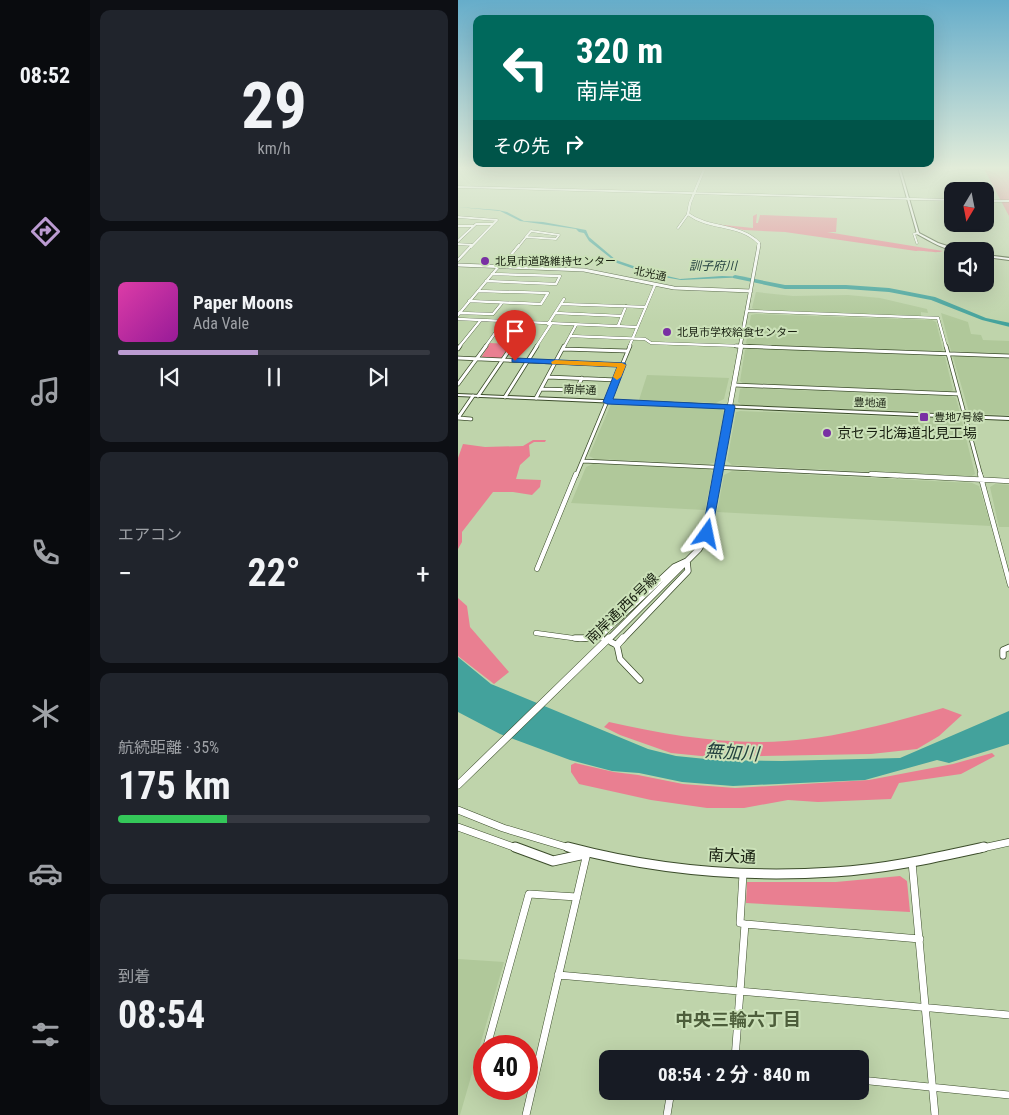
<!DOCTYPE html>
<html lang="ja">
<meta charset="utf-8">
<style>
:root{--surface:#171b24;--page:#20242c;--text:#f1f3f6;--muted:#9ea1a6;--line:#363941;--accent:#bb9bd1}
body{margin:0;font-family:"Roboto Condensed","Noto Sans JP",sans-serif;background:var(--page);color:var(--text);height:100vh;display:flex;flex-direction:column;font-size:19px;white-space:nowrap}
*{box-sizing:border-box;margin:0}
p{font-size:16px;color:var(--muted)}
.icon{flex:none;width:28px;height:28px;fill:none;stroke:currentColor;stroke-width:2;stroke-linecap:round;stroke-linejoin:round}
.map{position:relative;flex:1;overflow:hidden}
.drawer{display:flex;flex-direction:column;gap:10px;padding:10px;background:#0d0f14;width:368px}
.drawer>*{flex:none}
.hud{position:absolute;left:15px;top:15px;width:461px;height:152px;border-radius:10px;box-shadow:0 5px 20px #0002;background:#00695c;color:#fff;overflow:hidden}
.needle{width:32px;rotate:190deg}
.buttons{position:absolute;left:486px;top:182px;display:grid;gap:10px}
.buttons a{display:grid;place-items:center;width:50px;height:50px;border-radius:10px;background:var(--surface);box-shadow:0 5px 20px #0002;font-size:25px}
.speed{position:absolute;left:15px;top:1035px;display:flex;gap:10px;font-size:25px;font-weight:700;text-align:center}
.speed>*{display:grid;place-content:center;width:65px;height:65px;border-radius:50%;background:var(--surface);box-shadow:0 5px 20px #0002;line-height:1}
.speed .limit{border:8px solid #d22;background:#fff;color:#111}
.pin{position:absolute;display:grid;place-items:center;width:42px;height:42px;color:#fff;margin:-51px -21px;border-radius:50% 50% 50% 0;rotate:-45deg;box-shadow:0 0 5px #0007}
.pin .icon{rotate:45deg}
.me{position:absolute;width:55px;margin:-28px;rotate:12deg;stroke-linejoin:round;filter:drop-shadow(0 0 4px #0008)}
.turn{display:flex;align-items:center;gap:18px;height:105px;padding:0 20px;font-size:22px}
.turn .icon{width:65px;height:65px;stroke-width:2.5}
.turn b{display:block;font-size:35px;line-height:42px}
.then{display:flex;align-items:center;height:48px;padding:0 20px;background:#0003;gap:10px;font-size:19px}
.big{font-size:38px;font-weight:700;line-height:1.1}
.drawer .tile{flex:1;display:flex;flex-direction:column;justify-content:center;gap:8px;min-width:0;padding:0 18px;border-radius:10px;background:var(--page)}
.drawer .dial{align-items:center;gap:0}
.dial b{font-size:65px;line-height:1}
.song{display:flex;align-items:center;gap:15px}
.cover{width:60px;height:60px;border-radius:8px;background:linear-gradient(135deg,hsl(320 70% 55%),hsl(300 70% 35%))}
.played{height:5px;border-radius:2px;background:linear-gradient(90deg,var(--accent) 45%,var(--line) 45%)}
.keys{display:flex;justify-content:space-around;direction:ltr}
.heat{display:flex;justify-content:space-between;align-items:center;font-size:28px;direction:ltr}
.charge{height:8px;border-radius:4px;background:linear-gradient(90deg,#34c759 35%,var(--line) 0)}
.trip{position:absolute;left:141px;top:1050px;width:270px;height:50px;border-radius:10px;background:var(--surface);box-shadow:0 5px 20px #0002;font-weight:700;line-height:50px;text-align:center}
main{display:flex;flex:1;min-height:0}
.tabs{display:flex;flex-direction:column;width:90px;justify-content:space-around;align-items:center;background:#090b0e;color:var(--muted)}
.tabs .icon{width:35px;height:35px}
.tabs .selected{color:var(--accent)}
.tabs b{font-size:22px;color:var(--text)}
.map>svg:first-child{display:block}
</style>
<main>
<nav class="tabs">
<b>08:52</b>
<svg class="icon selected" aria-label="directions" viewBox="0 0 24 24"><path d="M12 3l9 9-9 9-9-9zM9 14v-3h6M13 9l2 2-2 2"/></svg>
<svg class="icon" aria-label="music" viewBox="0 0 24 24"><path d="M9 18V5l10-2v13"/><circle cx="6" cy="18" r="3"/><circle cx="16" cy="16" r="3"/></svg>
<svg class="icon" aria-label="phone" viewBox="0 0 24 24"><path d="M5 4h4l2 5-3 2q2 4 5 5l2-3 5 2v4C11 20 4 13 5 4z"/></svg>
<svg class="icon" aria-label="climate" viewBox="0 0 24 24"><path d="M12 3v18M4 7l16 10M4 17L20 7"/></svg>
<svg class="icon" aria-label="car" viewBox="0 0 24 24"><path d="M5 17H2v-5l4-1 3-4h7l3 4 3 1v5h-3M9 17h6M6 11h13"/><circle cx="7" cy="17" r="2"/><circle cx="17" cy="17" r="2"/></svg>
<svg class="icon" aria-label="filters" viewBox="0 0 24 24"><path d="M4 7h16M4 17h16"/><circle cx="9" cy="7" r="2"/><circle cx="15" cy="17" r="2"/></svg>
</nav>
<section class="drawer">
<div class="tile dial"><b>29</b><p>km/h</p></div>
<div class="tile">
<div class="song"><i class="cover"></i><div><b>Paper Moons</b><p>Ada Vale</p></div></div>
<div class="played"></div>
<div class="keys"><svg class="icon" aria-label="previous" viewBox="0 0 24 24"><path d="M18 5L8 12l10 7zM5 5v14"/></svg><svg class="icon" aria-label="pause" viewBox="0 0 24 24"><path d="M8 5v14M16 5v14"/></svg><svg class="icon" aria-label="next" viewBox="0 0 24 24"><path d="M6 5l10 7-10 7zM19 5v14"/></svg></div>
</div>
<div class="tile"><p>エアコン</p>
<div class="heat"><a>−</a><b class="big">22°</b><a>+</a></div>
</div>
<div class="tile"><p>航続距離 · 35%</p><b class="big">175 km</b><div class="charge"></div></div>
<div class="tile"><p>到着</p><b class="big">08:54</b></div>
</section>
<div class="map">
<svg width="552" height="1115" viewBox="0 0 552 1115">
<rect width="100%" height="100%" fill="#bfd4ab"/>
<path fill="#b0c89a" d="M298,292L335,296L390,295L422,298L469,309L470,313L463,312V316L298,310L294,308Z
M483,313L510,322L513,334L523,335L525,340L551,341V355L493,351Z
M298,314L474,320L478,322L485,350L481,352L293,346L288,343L293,315Z
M291,348L483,356L487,357L495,390L491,392L286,384L282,381L287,350Z
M498,356L551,358V415L518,414L511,412L495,357Z
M189,375L217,376L271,378L266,399L258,403L181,400Z
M286,388L493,396L498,398L502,413L284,405L280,402L282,389Z
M153,404L263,409L267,412L258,462L251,464L137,459L131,456Z
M282,411L497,419L504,422L517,474L512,477L274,465L269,461L278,412Z
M135,464L251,469L255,472L247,510L113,503L128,467Z
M274,471L514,483L521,486L533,526L259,512L266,475Z
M537,484L551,485V527H541L532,487Z
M0,959L46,962L2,1115H0Z"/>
<path fill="#e97f91" d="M525,167L551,168V216Z
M299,214L298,223H300L302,215L379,218L378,232H369L485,251C477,254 467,250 458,251L327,232L286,230L256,224L295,228V216Z
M32,343L53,344L43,358H23Z
M75,440H88L87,442H76L71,445L72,456L62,465L58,479L83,480L82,487L74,495L55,492H35L4,532V542L0,549V458L5,444L27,447L65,446Z
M0,598L9,606L12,627L51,672L36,684L0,656Z
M485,708L504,715L481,736L459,749L413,754L253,757L213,753L162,735L146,727L151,722C200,733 251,742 301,742C364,742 426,725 485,708Z
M534,753L537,756L503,774L441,783L433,799L360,802L330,800L286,808H249L193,800L121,784L113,772V765L117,763L156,772L180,775L225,784L277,788L411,780L495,764Z
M442,876L449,881L452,912L288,903L289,882H378Z"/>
<path fill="#43a29c" d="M0,207L40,210L49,212L66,221L85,222L128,230L131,237L158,260L196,273L222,279L264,276L290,277L223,280L194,275L159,263L131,241L126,233L121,232L118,229L62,221L42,211Z
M0,657L33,684L190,749L218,756L258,760L324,761L442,758L551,711V744L491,763L479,760L407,780L275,786L224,782L181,773L154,771L112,760L42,734L0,712Z"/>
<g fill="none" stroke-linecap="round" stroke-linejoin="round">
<path fill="#43a29c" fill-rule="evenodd" d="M277,275L327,285H388L431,288L477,297L528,318L552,323V327L524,320L473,300L431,292L388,289H327L275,278V276Z"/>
<defs>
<path id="minor-far5" d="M0,187L495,200
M528,201H552
M0,217L39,220
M0,226H15
M220,228L230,214
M73,231L101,235L98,239L68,237Z
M0,241L18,224H34
M459,243L456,234L460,233
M0,244L15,245
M13,247L39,220
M60,247L68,237"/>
<path id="minor-far4" d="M0,260L14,245
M44,266L61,245
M28,281L98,284L102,276L34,274
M11,301L83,304L90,293L20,291
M103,304L188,307
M290,311L480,318L488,347
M1,313L35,314L44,303
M97,313L164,316
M0,315L41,266
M0,319L179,327
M90,324L106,299
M160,326L168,306
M112,336L187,339L193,343L313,347
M1,347L22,321
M27,347L45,322
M53,347L69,323
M78,347L93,324
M106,347L118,325
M171,347L197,285"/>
<path id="minor-far3" d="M278,346L552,356
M488,346L523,476
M0,349L2,346
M105,349L169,351
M0,358L164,365
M90,377L158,380
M0,384L28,346
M276,385L501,394
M83,389L118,390L124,378
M20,396L54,346
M47,397L79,346
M78,398L106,346
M0,418L15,396
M0,418L13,419
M125,461L440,476
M118,476L172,346"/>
<path id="minor-far2" d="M413,474L552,481
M522,474L552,585
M79,569L118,474
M78,633L122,639L144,638"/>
<path id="minor-far1" d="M117,638H128
M153,642L159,645L162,659L182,680
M545,656V650L552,647"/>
<path id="minor" d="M454,862L477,1115
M287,924L462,939
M100,975L552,1015
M29,1046L71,894L119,897
M26,1058L22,1073L26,1074
M277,1059L287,924L282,923L285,874
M402,1080L552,1095
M68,1115L129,853
M209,1115L213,1091"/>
<path id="tertiary-far5" d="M247,167L232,203L230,214C252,230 281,223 301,243L300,247"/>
<path id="tertiary-far4" d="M0,265L126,270L216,288L293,291
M282,347L301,245"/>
<path id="tertiary-far3" d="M259,476L283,346"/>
<path id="tertiary-far2" d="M141,637L216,567L229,561L230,571L164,640
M150,640L241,549L249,534L260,474"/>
<path id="tertiary-far1" d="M159,645L165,638
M0,785L151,638
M0,810L45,828L115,849
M0,827L61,849
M520,849L552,842"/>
<path id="tertiary" d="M57,847L95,861L127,854
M110,847C197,870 287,878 376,872C427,869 476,858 526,847"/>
<path id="secondary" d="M440,167H442L461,233L480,243L502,250L503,251C487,251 472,241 459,234Z
M528,255L552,258V260L528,257Z
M0,394L552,417V420L0,396Z"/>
</defs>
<use href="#minor-far5" stroke="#3c4d2b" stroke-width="2.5"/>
<use href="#minor-far4" stroke="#3c4d2b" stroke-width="3"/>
<use href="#minor-far3" stroke="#3c4d2b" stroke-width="4.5"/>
<use href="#minor-far2" stroke="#3c4d2b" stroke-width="5.5"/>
<use href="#minor-far1" stroke="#3c4d2b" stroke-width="7"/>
<use href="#minor" stroke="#3c4d2b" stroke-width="8"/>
<use href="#tertiary-far5" stroke="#3c4d2b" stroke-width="3"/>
<use href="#tertiary-far4" stroke="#3c4d2b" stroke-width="4"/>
<use href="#tertiary-far3" stroke="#3c4d2b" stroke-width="5.5"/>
<use href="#tertiary-far2" stroke="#3c4d2b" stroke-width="7"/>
<use href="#tertiary-far1" stroke="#3c4d2b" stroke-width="8"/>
<use href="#tertiary" stroke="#3c4d2b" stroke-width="11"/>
<use href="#secondary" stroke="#3c4d2b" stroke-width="2"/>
<use href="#minor-far5" stroke="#fff" stroke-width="2"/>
<use href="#minor-far4" stroke="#fff" stroke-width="2.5"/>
<use href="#minor-far3" stroke="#fff" stroke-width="3"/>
<use href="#minor-far2" stroke="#fff" stroke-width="4.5"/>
<use href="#minor-far1" stroke="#fff" stroke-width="5.5"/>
<use href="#minor" stroke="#fff" stroke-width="7"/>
<use href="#tertiary-far5" stroke="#fff" stroke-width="2.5"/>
<use href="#tertiary-far4" stroke="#fff" stroke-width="3"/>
<use href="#tertiary-far3" stroke="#fff" stroke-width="4.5"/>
<use href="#tertiary-far2" stroke="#fff" stroke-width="5.5"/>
<use href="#tertiary-far1" stroke="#fff" stroke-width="7"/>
<use href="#tertiary" stroke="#fff" stroke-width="9"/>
<use href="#secondary" fill="#fff" fill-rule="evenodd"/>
</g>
<linearGradient id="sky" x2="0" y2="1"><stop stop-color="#66adca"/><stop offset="0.52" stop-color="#e2ecd9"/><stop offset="1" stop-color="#e2ecd9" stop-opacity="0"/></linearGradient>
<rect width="552" height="323" fill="url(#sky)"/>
<path fill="#1a73e8" stroke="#114b97" d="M57,358L167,363L168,365L155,399L276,405L277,407L253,536H245L244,534L267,409L149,404L145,402L159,367L54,362V359Z"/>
<path fill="#f59e0b" d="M97,360L164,363L168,365L163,377L159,380L155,377L159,367L94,364L93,362Z"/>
<g fill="#7930a3" stroke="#cbe1b8" stroke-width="2">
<circle cx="27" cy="261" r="5"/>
<circle cx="209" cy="332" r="5"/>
<rect x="461" y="412" width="10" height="10" rx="2.5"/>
<circle cx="369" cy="433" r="5"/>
</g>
<g text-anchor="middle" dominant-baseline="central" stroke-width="4" stroke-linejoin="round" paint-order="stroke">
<g font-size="11" fill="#192011" stroke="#cbe1b8" text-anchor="start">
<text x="37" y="261">北見市道路維持センター</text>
<text x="219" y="332">北見市学校給食センター</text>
<text x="476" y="417">豊地7号線</text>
</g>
<g font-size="11" fill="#192011" stroke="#cbe1b8">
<text transform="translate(192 274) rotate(12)">北光通</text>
<text transform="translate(122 390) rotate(3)">南岸通</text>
<text transform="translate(412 403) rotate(2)">豊地通</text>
</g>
<g font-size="12" font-style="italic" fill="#24413f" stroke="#cbe1b8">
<text x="255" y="266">訓子府川</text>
</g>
<g font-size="14" fill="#192011" stroke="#cbe1b8" text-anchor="start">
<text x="379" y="433">京セラ北海道北見工場</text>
</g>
<g font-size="14" fill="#192011" stroke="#cbe1b8">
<text transform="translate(164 608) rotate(-44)">南岸通;西6号線</text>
</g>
<g font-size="16" fill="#192011" stroke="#cbe1b8">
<text transform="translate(274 856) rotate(3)">南大通</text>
</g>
<g font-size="18" font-style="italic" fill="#24413f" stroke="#cbe1b8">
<text transform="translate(274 752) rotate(4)">無加川</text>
</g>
<g font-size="18" font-weight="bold" fill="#4d5e3b" stroke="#cbe1b8">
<text x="280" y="1019">中央三輪六丁目</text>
</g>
</g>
</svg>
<div class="buttons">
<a><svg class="needle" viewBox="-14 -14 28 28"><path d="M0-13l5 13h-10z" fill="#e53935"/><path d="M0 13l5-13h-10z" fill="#9ea1a6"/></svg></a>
<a><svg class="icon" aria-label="sound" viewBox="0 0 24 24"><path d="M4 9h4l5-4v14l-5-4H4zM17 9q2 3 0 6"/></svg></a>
</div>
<div class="speed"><div class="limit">40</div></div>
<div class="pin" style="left:57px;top:361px;background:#d93025"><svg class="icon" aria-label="arrive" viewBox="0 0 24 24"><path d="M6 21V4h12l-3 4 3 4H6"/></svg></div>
<svg class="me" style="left:249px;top:534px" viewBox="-20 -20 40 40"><path d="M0-17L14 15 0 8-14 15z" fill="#1a73e8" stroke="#fff" stroke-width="4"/></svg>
<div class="trip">08:54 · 2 分 · 840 m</div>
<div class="hud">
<div class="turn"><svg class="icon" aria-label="left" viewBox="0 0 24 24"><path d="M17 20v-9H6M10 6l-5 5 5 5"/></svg><div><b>320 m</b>南岸通</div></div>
<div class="then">その先<svg class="icon" aria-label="right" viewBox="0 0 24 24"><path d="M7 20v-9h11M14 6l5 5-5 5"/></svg></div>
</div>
</div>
</main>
